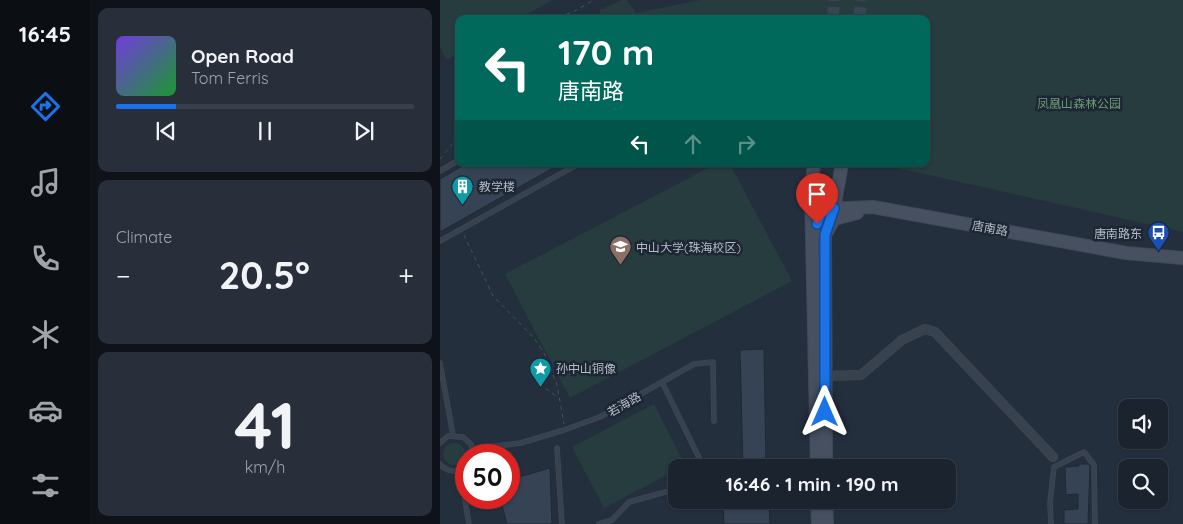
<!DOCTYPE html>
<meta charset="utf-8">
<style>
:root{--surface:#1b232e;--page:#282f3a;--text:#f1f3f6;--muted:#a0a4aa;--line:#39404a;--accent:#1a73e8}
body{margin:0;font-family:Quicksand,"Noto Sans SC",sans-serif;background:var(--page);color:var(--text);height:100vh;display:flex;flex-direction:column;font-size:19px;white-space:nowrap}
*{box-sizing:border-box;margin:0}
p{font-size:16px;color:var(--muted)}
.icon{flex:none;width:28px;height:28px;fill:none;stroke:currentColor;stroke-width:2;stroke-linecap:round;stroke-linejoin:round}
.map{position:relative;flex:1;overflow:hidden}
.sheet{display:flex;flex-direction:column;gap:8px;padding:8px;background:#0f1319;width:350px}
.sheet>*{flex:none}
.banner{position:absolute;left:15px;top:15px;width:475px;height:152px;border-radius:10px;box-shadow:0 1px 4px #0004,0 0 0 1px var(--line);background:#00695c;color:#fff;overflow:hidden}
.buttons{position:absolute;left:678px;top:399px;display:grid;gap:10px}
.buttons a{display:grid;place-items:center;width:50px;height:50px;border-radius:10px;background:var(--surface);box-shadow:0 1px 4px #0004,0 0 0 1px var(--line);font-size:25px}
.speed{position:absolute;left:15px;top:444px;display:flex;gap:10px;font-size:25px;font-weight:700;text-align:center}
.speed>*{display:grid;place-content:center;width:65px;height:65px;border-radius:50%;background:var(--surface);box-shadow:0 1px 4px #0004,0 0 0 1px var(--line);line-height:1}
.speed .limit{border:8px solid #d22;background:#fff;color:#111}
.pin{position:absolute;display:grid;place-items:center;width:42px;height:42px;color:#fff;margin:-51px -21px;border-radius:50% 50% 50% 0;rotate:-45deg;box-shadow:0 0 5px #0007}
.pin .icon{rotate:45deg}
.me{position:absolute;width:55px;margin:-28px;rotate:0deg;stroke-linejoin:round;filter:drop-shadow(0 0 4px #0008)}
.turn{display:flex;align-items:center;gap:18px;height:105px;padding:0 20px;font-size:22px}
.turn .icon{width:65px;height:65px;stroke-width:2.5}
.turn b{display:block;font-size:35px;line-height:42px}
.lanes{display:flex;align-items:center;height:48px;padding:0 20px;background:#0003;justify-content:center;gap:25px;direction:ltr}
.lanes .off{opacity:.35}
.big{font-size:38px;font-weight:700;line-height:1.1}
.sheet .tile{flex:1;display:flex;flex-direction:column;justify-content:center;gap:8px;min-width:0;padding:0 18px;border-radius:10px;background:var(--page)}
.sheet .dial{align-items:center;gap:0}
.dial b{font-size:65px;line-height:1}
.song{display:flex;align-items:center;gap:15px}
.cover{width:60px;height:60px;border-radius:8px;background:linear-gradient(135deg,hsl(260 70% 55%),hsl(130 70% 35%))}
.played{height:5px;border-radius:2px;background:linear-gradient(90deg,var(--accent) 20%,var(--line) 20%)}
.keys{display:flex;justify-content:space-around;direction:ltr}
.heat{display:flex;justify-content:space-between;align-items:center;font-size:28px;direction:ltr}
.trip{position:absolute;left:228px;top:459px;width:288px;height:50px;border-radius:10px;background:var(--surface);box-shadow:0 1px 4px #0004,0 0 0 1px var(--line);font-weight:700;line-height:50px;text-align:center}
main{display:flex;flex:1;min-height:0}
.menu{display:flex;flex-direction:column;width:90px;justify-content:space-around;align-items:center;background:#0b0e12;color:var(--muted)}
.menu .icon{width:35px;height:35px}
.menu .current{color:var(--accent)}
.menu b{font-size:22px;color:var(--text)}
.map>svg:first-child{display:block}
</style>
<main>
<nav class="menu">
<b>16:45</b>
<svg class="icon current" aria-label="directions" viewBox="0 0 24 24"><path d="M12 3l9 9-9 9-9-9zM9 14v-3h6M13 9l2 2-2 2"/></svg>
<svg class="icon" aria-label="music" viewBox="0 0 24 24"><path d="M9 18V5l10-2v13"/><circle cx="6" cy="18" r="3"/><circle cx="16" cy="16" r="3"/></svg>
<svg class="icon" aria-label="phone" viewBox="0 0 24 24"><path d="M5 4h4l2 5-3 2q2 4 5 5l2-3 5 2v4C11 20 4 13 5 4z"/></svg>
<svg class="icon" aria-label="climate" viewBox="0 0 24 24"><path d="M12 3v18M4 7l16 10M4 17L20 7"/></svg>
<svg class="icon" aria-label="car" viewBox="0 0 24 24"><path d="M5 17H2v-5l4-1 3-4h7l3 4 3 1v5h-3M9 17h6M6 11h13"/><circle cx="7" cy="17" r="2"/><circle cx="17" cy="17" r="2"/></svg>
<svg class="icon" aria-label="filters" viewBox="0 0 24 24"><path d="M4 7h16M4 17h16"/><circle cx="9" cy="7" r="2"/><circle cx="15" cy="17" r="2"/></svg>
</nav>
<section class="sheet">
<div class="tile">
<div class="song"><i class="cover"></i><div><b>Open Road</b><p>Tom Ferris</p></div></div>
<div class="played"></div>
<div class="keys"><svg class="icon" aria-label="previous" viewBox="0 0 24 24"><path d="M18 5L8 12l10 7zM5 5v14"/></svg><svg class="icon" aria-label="pause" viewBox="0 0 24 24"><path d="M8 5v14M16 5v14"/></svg><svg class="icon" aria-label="next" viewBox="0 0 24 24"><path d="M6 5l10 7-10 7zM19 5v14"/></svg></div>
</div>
<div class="tile"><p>Climate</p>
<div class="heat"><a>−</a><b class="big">20.5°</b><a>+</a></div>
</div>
<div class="tile dial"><b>41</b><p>km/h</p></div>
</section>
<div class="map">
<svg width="743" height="524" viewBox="0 0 743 524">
<rect width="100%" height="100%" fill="#242f3e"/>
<path fill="#263c3f" d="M0,0H112L79,19H19V53L7,60L0,48Z
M182,0H187L196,13L260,0H743V232L458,168L459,164H486V19H159L160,10Z
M276,164H290L352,281L130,398L65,274Z
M214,404L245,465L236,468V470L164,508L132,447Z
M3 454a11 11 0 1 1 22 0a11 11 0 1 1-22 0Z"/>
<path fill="#364354" stroke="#1f2835" d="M26,164H120L0,232V179Z
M324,349L326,468H303L300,350Z
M639,464H648L650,466L648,524H624V510L638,509V494L626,495L625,467L639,466Z
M110,468L112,524H67L60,498H69V480Z
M283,500H329L330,524H284Z"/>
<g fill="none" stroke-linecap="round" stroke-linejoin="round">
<path stroke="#3a4453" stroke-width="12" stroke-dasharray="12 6" stroke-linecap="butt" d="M393,19L394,0
M419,19L421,0"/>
<defs>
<path id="lane" d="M0,171L19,160
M0,241L138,164
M0,363L13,435
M222,382L264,468
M0,443L8,436L23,437L31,444L33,455
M117,448L122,524
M33,449L81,443L124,430L160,417L254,364L273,362L274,421
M0,464C7,472 17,473 26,468
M20,471L29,524
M159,524L172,520L189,502L236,489
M611,524L610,503L614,467L644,452L654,465L655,524"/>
<path id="street" d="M385,376L421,375L462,340L485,329L495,332L613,457"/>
<path id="secondary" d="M374,164L371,190L377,468
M373,234L380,214L386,209L433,207L686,253L743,258
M385,235L394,219L417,213
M386,468L385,235L394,208L402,164
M377,500L378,524
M386,500L387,524"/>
</defs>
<use href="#lane" stroke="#414a57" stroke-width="5.5"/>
<use href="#street" stroke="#414a57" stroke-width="10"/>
<use href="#secondary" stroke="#414a57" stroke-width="14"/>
<path stroke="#3f5557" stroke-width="1" stroke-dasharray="4 4" stroke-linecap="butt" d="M111,19L133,12L154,0
M0,159L19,136
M24,235L53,296L94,338L104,353L117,385L124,424
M99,384L119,398"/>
<use href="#lane" stroke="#38414e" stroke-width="4.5"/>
<use href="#street" stroke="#38414e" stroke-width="9"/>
<use href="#secondary" stroke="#465061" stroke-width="12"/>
</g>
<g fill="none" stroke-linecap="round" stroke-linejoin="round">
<defs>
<path id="route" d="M377,224C380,214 383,209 394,208L385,235V412"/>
</defs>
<use href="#route" stroke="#114b97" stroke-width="12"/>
<use href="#route" stroke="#1a73e8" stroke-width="9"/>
</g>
<defs>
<symbol id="building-pin" viewBox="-11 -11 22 30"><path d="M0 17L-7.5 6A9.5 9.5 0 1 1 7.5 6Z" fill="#0f9aa8" stroke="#1d2633"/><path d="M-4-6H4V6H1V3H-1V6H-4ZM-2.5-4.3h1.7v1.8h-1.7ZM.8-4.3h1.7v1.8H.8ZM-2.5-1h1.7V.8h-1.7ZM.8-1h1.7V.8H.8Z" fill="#fff"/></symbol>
<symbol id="bus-pin" viewBox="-11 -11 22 30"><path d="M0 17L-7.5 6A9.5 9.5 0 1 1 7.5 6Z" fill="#1a4fb4" stroke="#1d2633"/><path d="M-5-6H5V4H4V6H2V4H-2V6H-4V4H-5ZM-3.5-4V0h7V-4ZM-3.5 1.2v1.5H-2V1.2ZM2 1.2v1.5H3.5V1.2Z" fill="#fff"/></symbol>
<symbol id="university-pin" viewBox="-11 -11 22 30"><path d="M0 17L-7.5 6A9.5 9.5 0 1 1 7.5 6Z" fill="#8d6e63" stroke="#1d2633"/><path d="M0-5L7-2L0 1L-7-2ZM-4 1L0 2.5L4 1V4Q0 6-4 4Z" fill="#fff"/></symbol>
<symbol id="sight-pin" viewBox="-11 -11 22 30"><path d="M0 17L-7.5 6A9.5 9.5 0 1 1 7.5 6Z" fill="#0f9aa8" stroke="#1d2633"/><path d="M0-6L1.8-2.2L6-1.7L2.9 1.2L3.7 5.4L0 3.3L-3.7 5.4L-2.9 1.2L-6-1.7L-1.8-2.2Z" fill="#fff"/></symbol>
</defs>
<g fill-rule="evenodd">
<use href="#building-pin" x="10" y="174" width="25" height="34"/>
<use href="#bus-pin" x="706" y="220" width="25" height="34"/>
<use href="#university-pin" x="168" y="234" width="25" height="34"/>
<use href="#sight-pin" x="88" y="356" width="25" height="34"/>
</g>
<g text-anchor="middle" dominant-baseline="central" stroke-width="5" stroke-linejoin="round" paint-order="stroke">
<g font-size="12" fill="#6b9a76" stroke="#1d2633">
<text x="639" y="103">凤凰山森林公园</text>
</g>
<g font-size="12" fill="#b4bcc9" stroke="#1d2633" text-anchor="start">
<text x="39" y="186">教学楼</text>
<text x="702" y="233" text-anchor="end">唐南路东</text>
<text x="196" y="247">中山大学(珠海校区)</text>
<text x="116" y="368">孙中山铜像</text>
</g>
<g font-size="12" fill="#b4bcc9" stroke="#1d2633">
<text transform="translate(550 228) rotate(10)">唐南路</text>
<text transform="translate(184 404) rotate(-30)">若海路</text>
</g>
</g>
</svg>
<div class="buttons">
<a><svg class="icon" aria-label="sound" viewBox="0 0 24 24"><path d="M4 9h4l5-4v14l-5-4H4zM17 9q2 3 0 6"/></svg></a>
<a><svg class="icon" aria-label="search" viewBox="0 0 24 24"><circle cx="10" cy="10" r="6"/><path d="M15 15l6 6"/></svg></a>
</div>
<div class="speed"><div class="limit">50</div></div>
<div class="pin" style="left:377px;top:224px;background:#d93025"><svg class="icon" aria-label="arrive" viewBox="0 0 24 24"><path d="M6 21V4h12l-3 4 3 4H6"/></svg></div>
<svg class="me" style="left:385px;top:412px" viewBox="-20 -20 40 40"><path d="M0-17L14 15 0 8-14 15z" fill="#1a73e8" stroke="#fff" stroke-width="4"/></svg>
<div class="trip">16:46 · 1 min · 190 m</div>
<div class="banner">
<div class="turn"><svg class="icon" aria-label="left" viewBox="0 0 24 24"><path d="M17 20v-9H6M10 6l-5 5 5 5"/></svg><div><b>170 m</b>唐南路</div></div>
<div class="lanes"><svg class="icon" aria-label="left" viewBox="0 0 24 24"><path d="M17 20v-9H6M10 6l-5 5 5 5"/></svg><svg class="icon off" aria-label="ahead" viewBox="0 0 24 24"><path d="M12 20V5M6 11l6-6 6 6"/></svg><svg class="icon off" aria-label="right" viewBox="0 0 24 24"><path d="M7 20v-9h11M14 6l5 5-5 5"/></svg></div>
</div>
</div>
</main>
